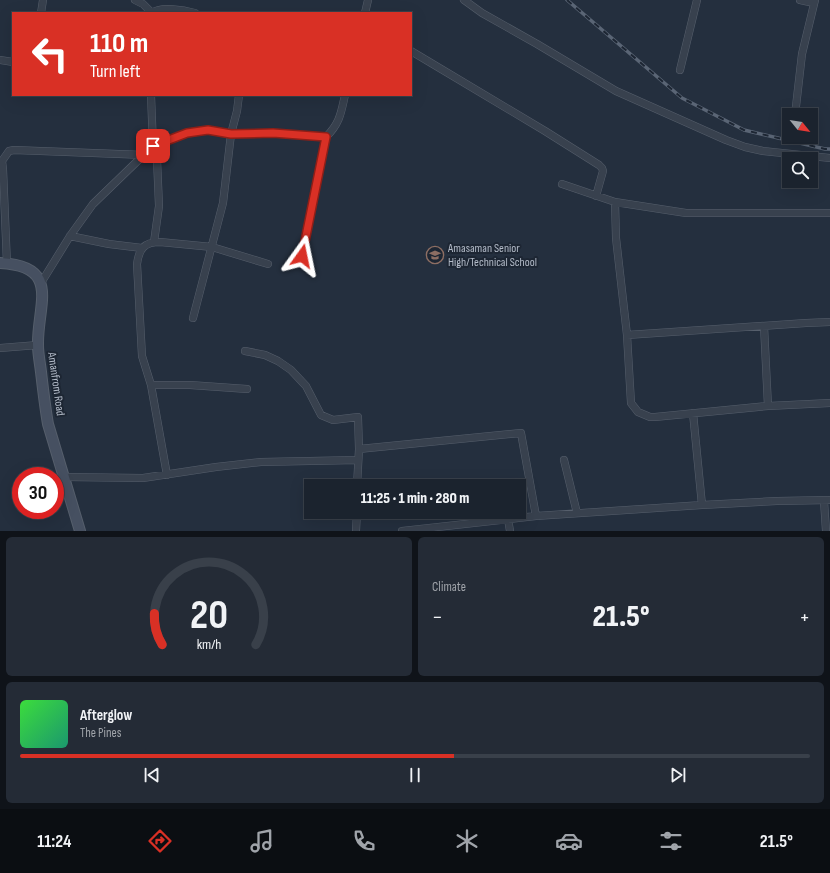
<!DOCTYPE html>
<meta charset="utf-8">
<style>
:root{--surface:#1b232e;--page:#242b36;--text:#f1f3f6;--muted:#a0a4aa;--line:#39404a;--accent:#d93025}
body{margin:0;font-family:"Sofia Sans Condensed",sans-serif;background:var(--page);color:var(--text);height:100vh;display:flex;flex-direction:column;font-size:15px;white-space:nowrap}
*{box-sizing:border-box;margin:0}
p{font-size:13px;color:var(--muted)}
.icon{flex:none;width:22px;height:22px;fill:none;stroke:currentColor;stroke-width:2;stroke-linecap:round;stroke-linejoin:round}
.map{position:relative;height:531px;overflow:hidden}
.panel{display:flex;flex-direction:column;gap:6px;padding:6px;background:#0f1319;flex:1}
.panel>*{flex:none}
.banner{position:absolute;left:12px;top:12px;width:400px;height:84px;border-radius:0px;box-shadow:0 4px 16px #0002,0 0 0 1px var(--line);background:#d93025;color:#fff;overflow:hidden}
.needle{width:26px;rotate:120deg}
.buttons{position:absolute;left:782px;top:108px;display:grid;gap:8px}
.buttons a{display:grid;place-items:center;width:36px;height:36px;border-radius:0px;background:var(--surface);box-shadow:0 4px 16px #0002,0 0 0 1px var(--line);font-size:20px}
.speed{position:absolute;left:12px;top:467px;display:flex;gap:8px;font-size:20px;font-weight:700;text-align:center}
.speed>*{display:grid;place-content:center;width:52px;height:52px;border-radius:50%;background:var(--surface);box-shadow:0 4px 16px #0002,0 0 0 1px var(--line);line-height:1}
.speed .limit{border:6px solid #d22;background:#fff;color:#111}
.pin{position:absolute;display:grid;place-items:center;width:34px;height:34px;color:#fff;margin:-17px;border-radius:8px;box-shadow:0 2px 6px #0006}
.me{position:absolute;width:44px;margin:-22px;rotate:12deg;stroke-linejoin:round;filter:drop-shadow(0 0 3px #0008)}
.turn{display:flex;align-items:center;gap:14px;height:84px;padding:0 12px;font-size:18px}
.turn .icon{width:52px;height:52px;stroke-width:2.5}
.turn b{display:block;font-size:28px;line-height:34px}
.big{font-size:30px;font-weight:800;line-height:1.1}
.panel .widget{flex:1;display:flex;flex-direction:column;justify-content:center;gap:6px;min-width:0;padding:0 14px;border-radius:6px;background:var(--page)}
.panel .dial{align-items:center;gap:0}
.dial svg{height:104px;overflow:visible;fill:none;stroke:var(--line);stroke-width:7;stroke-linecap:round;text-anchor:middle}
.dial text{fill:var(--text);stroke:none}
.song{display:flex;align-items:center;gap:12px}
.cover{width:48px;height:48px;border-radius:6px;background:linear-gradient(135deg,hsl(120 70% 55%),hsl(160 70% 35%))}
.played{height:4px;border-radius:2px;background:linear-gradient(90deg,var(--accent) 55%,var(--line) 55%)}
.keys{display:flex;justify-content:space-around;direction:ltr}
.heat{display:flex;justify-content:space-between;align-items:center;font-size:22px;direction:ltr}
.panel .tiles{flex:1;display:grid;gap:6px;grid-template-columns:1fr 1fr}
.widget:last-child{grid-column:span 2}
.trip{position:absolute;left:304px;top:479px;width:222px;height:40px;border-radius:0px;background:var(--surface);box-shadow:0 4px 16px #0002,0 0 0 1px var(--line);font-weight:800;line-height:40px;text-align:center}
.dock{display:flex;height:64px;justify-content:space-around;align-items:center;background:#0b0e12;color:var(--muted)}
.dock .icon{width:28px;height:28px}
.dock .active{color:var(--accent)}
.dock b{font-size:18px;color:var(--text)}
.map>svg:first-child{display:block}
</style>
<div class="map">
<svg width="830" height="531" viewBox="0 0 830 531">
<rect width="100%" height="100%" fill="#242f3e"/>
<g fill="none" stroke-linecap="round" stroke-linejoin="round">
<defs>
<path id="street" d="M135,0L143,4L152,13C161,6 184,10 195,13
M464,0L482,13L537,44L616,91L726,140L745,147L763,151L830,158
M800,0L814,3
M41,13L43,0
M365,13L368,0
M411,51L545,131L599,165L602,168L603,171L596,196
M0,60L13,62
M680,70L697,0
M795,115L802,54L815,0
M153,146L187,133L208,130L231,134L273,133L326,137
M562,184L615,202
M830,213H686L615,202L616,238L627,335L631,403L638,412L650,417H655L768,406L830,403
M70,236L109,244L142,248
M154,242L159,206L157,159L158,143
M302,256L326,137C340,123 341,113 345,95
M7,264L3,169L2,161L9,151L14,150L145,155
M41,283L70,236L93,204L153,146L151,95
M193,318L223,203L231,134L237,111L239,95
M764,326L768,406
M627,335L806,323L830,322
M0,348L38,345
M245,351L265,355L278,361L291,370L306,386L321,415L333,420L358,417L359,449L357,486
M151,385H190L247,389
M693,413L702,505
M359,449L521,433L536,516
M564,460L577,513
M167,475L151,385L142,356L137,264C139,249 144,242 160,242L212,247L268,264
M64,477L143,478L216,467L261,462L358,460
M824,501L826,531
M508,519L510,531
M356,531L357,512
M402,531L536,516L702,505L777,501L830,500"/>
<path id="secondary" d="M0,263C62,266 37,305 38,345C38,354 40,363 41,372C43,389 45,407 48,424L80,531"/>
</defs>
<use href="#street" stroke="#565f6c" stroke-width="8"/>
<use href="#secondary" stroke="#565f6c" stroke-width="12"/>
<use href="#street" stroke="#38414e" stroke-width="7"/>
<use href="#secondary" stroke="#465061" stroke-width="10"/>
<defs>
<path id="rail" d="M567,0L682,98L744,130L825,149H830"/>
</defs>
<use href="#rail" stroke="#5a6575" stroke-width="3.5"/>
<use href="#rail" stroke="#1d2633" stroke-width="2" stroke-dasharray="6" stroke-linecap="butt"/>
</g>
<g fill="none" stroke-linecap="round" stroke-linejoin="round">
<defs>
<path id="route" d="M153,146L187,133L208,130L231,134L273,133L326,137L302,256"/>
</defs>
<use href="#route" stroke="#8d1f18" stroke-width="10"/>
<use href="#route" stroke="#d93025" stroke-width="7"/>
</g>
<defs>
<symbol id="school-ring" viewBox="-11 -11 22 22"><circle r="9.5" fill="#1d2633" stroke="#8d6e63" stroke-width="1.5"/><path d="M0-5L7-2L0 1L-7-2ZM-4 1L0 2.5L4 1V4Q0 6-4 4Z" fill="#8d6e63"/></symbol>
</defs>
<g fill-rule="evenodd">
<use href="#school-ring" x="425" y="245" width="20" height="20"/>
</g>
<g text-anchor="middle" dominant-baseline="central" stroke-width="4" stroke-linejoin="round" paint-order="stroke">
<g font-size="12" fill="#b4bcc9" stroke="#1d2633" text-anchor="start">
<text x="448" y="248">Amasaman Senior<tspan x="448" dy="14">High/Technical School</tspan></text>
</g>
<g font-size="12" fill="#b4bcc9" stroke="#1d2633">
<text transform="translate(56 384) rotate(82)">Amanfrom Road</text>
</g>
</g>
</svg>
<div class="buttons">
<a><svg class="needle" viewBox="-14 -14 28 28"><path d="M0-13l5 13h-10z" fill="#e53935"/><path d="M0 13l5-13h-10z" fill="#a0a4aa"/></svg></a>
<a><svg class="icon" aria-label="search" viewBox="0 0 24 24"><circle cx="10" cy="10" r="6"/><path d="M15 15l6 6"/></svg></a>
</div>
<div class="speed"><div class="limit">30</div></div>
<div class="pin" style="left:153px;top:146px;background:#d93025"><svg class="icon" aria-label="arrive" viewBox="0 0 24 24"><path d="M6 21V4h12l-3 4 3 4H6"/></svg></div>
<svg class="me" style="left:302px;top:256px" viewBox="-20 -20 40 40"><path d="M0-17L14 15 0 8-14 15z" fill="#d93025" stroke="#fff" stroke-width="4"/></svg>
<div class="trip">11:25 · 1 min · 280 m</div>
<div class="banner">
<div class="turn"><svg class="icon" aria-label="left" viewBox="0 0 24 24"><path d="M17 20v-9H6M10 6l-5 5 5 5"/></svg><div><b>110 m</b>Turn left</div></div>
</div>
</div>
<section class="panel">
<div class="tiles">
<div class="widget dial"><svg viewBox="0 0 100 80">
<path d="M14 69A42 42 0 1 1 86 69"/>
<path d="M14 69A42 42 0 0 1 8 45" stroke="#d93025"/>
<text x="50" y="56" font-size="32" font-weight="700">20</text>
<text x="50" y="72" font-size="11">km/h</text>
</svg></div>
<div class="widget"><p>Climate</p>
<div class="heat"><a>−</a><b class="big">21.5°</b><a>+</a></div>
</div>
<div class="widget">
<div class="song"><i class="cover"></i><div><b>Afterglow</b><p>The Pines</p></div></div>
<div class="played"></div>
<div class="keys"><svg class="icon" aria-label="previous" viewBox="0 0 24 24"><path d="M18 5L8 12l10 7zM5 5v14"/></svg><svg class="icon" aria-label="pause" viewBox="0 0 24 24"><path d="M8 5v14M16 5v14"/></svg><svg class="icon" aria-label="next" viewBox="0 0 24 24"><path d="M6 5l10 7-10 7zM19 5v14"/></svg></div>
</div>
</div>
</section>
<nav class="dock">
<b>11:24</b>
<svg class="icon active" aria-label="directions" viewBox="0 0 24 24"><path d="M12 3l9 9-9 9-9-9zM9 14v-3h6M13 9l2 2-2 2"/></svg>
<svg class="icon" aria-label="music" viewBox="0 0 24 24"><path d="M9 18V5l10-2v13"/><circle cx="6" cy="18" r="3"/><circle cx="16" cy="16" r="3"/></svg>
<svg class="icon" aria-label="phone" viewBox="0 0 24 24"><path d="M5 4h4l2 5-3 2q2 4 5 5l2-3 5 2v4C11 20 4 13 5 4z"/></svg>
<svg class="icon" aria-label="climate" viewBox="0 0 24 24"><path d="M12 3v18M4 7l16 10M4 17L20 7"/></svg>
<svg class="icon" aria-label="car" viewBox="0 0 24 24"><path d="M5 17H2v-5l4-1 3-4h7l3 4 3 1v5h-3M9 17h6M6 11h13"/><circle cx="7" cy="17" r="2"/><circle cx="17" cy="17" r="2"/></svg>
<svg class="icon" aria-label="filters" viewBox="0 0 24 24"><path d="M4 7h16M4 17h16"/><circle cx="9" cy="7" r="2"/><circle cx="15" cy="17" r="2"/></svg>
<b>21.5°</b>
</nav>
